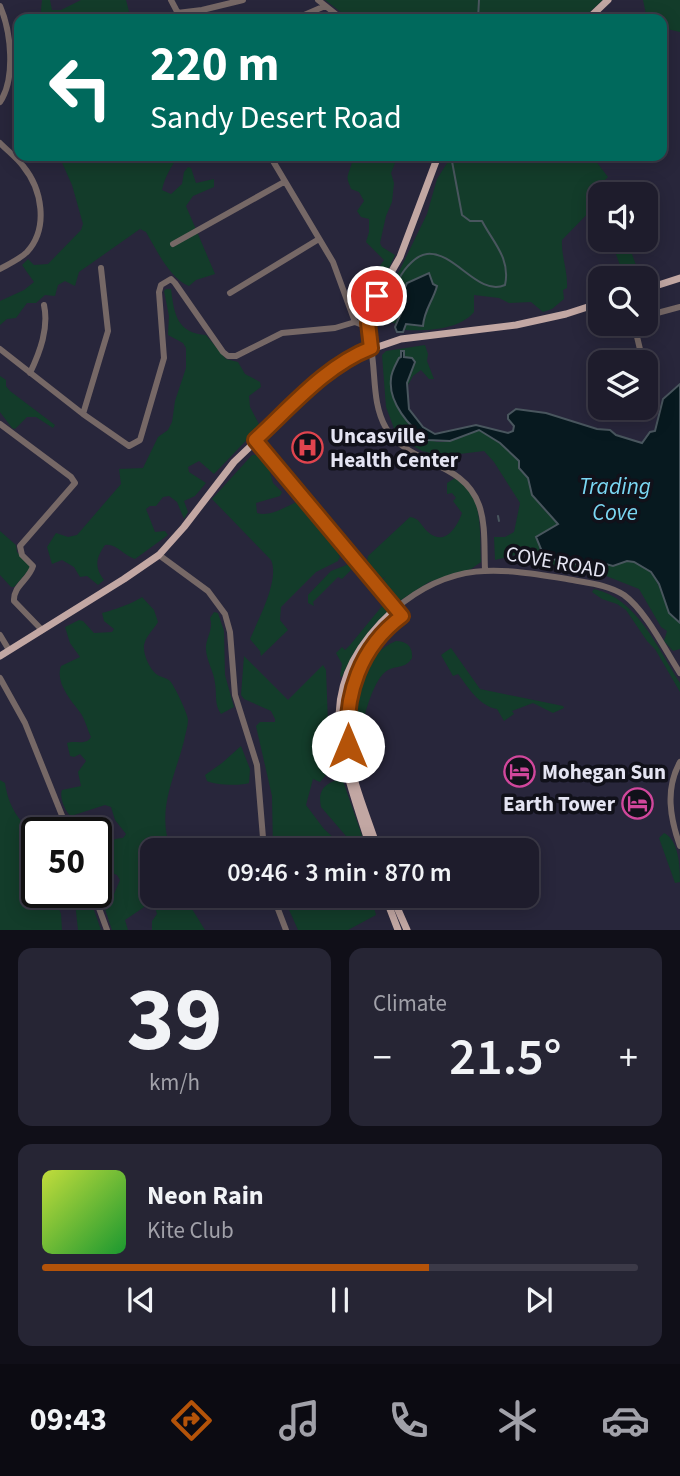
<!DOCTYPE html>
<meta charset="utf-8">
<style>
:root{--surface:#1e1c2c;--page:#262534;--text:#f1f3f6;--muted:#a1a1a9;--line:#3c3a48;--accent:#b45309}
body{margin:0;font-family:"Source Sans 3",sans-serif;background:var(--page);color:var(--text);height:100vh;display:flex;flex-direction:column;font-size:26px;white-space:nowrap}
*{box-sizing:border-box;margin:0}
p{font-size:23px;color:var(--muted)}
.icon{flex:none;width:38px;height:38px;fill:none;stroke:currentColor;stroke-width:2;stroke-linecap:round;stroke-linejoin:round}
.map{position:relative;height:930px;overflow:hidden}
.drawer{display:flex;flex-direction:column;gap:18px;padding:18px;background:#100f18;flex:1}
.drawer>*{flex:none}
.banner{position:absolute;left:14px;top:14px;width:653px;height:147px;border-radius:14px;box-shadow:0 4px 18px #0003,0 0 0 2px var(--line);background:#00695c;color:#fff;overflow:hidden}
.fabs{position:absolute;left:588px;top:182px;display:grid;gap:14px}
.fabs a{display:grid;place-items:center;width:70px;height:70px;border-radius:14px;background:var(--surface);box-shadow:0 4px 18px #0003,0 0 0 2px var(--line);font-size:35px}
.speed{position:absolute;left:21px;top:817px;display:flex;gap:14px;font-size:35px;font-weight:700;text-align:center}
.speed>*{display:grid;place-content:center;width:91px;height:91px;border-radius:50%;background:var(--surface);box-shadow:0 4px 18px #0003,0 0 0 2px var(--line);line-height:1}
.speed .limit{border:4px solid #111;border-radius:10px;background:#fff;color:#111}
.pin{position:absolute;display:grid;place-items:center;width:60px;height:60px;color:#fff;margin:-30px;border:4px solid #fff;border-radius:50%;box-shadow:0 2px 7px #0007}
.me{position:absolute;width:77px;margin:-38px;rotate:0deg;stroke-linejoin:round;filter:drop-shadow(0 0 5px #0008)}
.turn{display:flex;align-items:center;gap:24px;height:147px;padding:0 21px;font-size:32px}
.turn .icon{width:91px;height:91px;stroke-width:2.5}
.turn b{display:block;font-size:49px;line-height:60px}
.big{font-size:52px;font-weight:600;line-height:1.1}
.drawer .widget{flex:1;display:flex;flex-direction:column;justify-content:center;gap:10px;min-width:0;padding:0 24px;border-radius:14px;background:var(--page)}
.drawer .dial{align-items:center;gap:0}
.dial b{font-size:91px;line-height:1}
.song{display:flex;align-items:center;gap:21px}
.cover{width:84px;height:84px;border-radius:10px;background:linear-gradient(135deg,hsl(70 70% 55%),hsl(130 70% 35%))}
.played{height:7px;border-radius:4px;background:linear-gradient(90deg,var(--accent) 65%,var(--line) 65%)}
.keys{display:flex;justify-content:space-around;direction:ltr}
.heat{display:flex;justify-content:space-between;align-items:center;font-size:38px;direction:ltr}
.drawer .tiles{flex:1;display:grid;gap:18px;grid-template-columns:1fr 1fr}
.widget:last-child{grid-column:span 2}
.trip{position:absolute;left:140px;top:838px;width:399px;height:70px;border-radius:14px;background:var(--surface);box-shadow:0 4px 18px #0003,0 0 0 2px var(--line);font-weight:600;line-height:70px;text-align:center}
.tabs{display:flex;height:112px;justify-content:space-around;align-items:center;background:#0c0b12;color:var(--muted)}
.tabs .icon{width:49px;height:49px}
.tabs .on{color:var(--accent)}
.tabs b{font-size:32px;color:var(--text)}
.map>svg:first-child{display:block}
</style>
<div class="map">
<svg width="680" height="930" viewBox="0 0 680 930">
<rect width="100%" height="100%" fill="#28263b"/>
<path fill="#133c2a" d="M42,0H50L52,10H61L81,0H126L131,19H40Z
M325,0H603L582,19H471L469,17L461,19H350Z
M643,0H680V32L667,29L662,31V19H647Z
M59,156H178C171,168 165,176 162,190L171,194L182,184L184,172L188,167L191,168L196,183L214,179V187L193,196L186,206L215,274L196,280L189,286C170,279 156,249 146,232L140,229L79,272L75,286L65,281L58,285L55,296L45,295L36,303H27L16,318L7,319L0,325V301L24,290L34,282L22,265L28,259L34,265L48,264L81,230L83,224L72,185Z
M352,156H398L391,173L394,183L392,202L386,216L380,243L382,247L395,255L382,283L378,285L371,279L384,260L366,242L369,232V219L361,217L357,211L364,201L359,192L351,189C350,185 346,179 348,175C350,167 353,164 352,156Z
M447,156H592L608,177L605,180L608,183L605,194H600V201L562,240C561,256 568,271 567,288L563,290L564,299L552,309L543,312L531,302L509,303L499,298L474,295V312C459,330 427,331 405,330L406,324L422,327L424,314L435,292L430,274L427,273L402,308L396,324L391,322L387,303L390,290L427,214L437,179L447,163Z
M611,240H627L637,268L634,273L623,274Z
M166,289H171C174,314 177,333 206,335L226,359L238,362L245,374L260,382L261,387L249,396L250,407L260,426L214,474L199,461L188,467L189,472L206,483L195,496L184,501L188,512L184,519L177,502L169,496L163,497L156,506H150L146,509L155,532L165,531L168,535L135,559C124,556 116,543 105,545C96,558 94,567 104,580L98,585L87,576L80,577L74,567L62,560L52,564L47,547L56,533L68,537L77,535L121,484L119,469L143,468L158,437L168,430L172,422L175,401L186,368V348L183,343L168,335L169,316L164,291Z
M425,345L428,354L427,361L434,379H429L421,370L413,376L408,385V376L413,370L404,357V352C400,360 394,364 392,375C389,402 413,443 443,442C454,441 469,433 479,429L500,443L519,461V468L528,478L532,495L540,501L541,507L558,523L553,529L538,536L540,551C567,567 601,569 630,560C666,571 656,602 680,623V649L673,651L664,641L667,631L661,627L639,589L591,570L580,573L567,566C552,567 536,565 527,552L495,560L494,537H505L514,532L520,503L494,462L484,451L443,456L422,451L403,440L395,431L386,407L382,355L386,351Z
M0,376L6,380V386L10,391L55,425L53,428L36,417H27L15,429L12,428L0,412Z
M252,455H262L273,467L270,472L273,483L282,492L280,496L256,503L257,513C270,517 286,507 298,501C311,507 334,544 340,557L338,561L316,572L281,607L280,620L288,630L261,656L260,651L250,639C258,620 280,580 271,560L212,499Z
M455,478C485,493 479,535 481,562L471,569L429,582L401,600L396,598L382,581L386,576L381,580C374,571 365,565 368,556L410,517C420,518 421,526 428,532C445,547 457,527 462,513L453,501L456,498L452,493L447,494V483Z
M0,531L16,545L17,552L30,566L29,570L14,587H11L0,575Z
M349,564L352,569L342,579L338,577L313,602L314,606L308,603V595L331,571Z
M594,589C637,598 658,649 680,683V692L655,649L647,641L626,610L617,604L602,599L592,592Z
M142,597L154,610L158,622C154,629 146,636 144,645C143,654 149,668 156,674C160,677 167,678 170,681C174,685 188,714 188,720C188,727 185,734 184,741C174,780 156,810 171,850H152V896H184L205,930H152V921L157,914L153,901L125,920L128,930H112L103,903L114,894L120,880L117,875L109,872L96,874V842C107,845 112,838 123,838L126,834L115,820L111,807L105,805L71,816C65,812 59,797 62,790L81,786L78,772L86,761L80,754L74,757L70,756L67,743C75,740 86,746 91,737C87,729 85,718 79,711C70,699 55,682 61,666L80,657L70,643L65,627L79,620L83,621L94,633L112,632L114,629L104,621L102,613C111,611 134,603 142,597Z
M383,605L387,612C367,631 353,650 342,677L340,676L342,664L336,653L342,647L345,650L350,645Z
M214,612L218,613L224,631L225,675L234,707L221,714C214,704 217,695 215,683C214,672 207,662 206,650C205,639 214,630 210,618Z
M396,641C407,641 413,647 412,658C405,669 398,665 388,670C374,677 364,716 361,731L355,733L358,766H355L350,734L355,733C354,700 361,655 396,641Z
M451,648L480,689L563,706L564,708L553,713L533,703L512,711L514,714L504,721L497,709C479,706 468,687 458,674L453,676L441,655Z
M244,656L288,700L323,665L326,670L328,722L341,771L326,775L320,782L313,779L306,805L324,829L347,850H273L272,796L256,726L260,722H275V719L271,711L244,699L241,695Z
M241,746L250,769L249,783C241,786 214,785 207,781L205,775L222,763Z
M342,778L367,850H358L321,807C317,788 327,783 342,778Z
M0,780L5,783C7,797 12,811 23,823L38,824L58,818L65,833H37V892L53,893L61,914L62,930H0Z
M664,833C679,840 680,867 680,882L675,883L659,838Z
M67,893H88L101,930H78L75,902Z
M283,896H371L376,915L348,930H298Z"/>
<path fill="#07191f" stroke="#49565e" stroke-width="2" d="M429,273L433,284L437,286C433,301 424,310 423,326L406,324L403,332H397L395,327L401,313L402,294L407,283Z
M401,351H404V357L412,358L415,362L407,383L409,409L423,427L435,434L476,425L508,433L513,431L514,426L508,419V415L516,409L546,413L597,429L610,430L616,435L642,443L650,432L655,431L663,399L680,384V623L669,613L659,584L651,572L634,562L627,561L613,566L602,563L583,565L556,560L543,554L536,537L558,524L532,495L528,478L519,468V461L500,443L479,430L450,441L427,440C410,427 388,403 391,379C391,372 396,364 399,358L401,357Z"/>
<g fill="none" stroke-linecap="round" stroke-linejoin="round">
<path stroke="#49565e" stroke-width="2" d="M478,19L479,0
M403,310C380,300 407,256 427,254C455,251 478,297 505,285C511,258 492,241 482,221H470L462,215L451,156
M498,516L499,521"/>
<path stroke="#766866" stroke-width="6" d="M171,0L181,19
M318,0L342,19
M0,6C11,31 16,78 0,102
M177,13L202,10L243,0
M295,19L325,6
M0,143C8,151 17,158 23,166C42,189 49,228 27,252C20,259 9,264 0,269
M182,156L194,159L200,156
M270,156L333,262L355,322L360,324L368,323
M173,244L284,182
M230,293L319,239
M593,305L600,317
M646,316L680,307
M606,324L615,328L627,324
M634,324L643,362
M371,348C376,374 372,404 386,428C409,466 463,460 479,505C486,524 484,549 485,570
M0,349L83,414L129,446L140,440L164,358L159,292L161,285L171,279L175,283L223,352L228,356H236L282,333L335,328L355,322
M30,373C40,352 49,328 44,305
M83,414L108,331L101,268
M0,424L71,477L75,483L20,546L22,555L33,566C29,580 13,586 14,601L42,630
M159,555L208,591L225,614L230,632L235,695L257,765L264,850
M395,609C453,560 498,568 567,579C586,583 607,584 624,595C646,611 665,650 680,673
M0,635L9,650
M0,678L25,723L69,833
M680,762C665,789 670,818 680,846
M93,892L107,930
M273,896L286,930"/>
<path stroke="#c2a7a3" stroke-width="7" d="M588,19L608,0
M646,289L680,278
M371,348L368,323L373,304L400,257L438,156
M255,441L402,616C360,648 341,699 348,751C353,785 368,818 378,850
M0,656L124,579L159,555L184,527L234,462L320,380L343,362L363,352L401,339L516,325L566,314L600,303
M371,850C341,754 308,688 395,609
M385,896L398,930
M392,896L407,930"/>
</g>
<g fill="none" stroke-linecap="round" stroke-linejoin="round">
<defs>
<path id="route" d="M348,746C344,695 360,647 402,616L255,440C291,407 325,366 371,348L368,323L377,296"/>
</defs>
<use href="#route" stroke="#753606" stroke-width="18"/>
<use href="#route" stroke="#b45309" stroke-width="12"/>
</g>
<defs>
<symbol id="hospital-ring" viewBox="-11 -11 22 22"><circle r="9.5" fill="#11111a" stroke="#e0444e" stroke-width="1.5"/><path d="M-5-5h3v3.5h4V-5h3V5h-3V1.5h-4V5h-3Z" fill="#e0444e"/></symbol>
<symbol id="hotel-ring" viewBox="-11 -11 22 22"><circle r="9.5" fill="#11111a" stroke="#d1479c" stroke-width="1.5"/><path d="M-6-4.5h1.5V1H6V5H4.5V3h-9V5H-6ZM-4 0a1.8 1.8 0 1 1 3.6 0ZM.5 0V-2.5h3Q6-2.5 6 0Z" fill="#d1479c"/></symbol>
</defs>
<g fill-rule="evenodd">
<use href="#hospital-ring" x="290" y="430" width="35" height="35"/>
<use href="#hotel-ring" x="502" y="754" width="35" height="35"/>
<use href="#hotel-ring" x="620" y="786" width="35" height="35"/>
</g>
<g text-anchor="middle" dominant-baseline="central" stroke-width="7" stroke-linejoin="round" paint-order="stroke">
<g font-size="21" font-weight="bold" fill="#e4e4f2" stroke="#11111a" text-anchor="start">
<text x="330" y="436">Uncasville<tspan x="330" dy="24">Health Center</tspan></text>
<text x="542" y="772">Mohegan Sun</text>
<text x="615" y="804" text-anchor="end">Earth Tower</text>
</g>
<g font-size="21" fill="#e4e4f2" stroke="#11111a">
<text transform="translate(556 562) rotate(10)">COVE ROAD</text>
</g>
<g font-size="23" font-style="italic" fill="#7bd7f3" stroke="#11111a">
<text x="615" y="486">Trading<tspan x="615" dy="26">Cove</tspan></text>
</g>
</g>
</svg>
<div class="fabs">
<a><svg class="icon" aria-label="sound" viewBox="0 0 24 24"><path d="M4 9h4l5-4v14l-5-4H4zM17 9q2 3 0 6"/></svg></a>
<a><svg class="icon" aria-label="search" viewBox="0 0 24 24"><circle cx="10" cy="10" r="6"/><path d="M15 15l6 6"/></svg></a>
<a><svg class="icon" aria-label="layers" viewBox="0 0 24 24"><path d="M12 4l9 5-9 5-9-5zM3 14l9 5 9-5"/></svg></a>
</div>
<div class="speed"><div class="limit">50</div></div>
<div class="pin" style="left:377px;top:296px;background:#d93025"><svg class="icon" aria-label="arrive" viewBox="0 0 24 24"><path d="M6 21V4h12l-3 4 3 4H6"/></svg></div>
<svg class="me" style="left:348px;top:746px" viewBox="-20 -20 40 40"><circle r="19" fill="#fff"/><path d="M0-13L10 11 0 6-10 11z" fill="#b45309"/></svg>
<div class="trip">09:46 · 3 min · 870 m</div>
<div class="banner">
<div class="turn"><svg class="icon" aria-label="left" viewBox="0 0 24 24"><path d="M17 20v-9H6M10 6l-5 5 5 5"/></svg><div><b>220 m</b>Sandy Desert Road</div></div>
</div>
</div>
<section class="drawer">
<div class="tiles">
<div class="widget dial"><b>39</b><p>km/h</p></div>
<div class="widget"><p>Climate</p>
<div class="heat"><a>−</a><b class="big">21.5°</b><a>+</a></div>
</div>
<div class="widget">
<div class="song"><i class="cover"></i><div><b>Neon Rain</b><p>Kite Club</p></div></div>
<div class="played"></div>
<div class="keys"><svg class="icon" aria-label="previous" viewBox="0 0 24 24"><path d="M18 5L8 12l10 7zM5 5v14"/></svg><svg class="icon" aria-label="pause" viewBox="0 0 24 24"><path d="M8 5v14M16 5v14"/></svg><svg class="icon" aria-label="next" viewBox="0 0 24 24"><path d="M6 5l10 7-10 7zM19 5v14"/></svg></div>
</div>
</div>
</section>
<nav class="tabs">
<b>09:43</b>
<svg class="icon on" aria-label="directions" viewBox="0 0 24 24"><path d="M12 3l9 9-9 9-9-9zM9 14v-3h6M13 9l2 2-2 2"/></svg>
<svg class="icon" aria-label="music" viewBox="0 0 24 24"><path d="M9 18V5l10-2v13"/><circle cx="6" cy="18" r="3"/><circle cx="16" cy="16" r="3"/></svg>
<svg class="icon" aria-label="phone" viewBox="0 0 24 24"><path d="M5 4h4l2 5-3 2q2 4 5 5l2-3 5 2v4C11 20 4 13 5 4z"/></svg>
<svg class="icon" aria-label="climate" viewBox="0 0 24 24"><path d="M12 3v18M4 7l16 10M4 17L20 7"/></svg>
<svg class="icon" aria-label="car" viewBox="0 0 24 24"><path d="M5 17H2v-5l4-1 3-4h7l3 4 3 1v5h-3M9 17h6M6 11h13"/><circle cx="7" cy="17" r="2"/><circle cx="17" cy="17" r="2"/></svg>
</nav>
